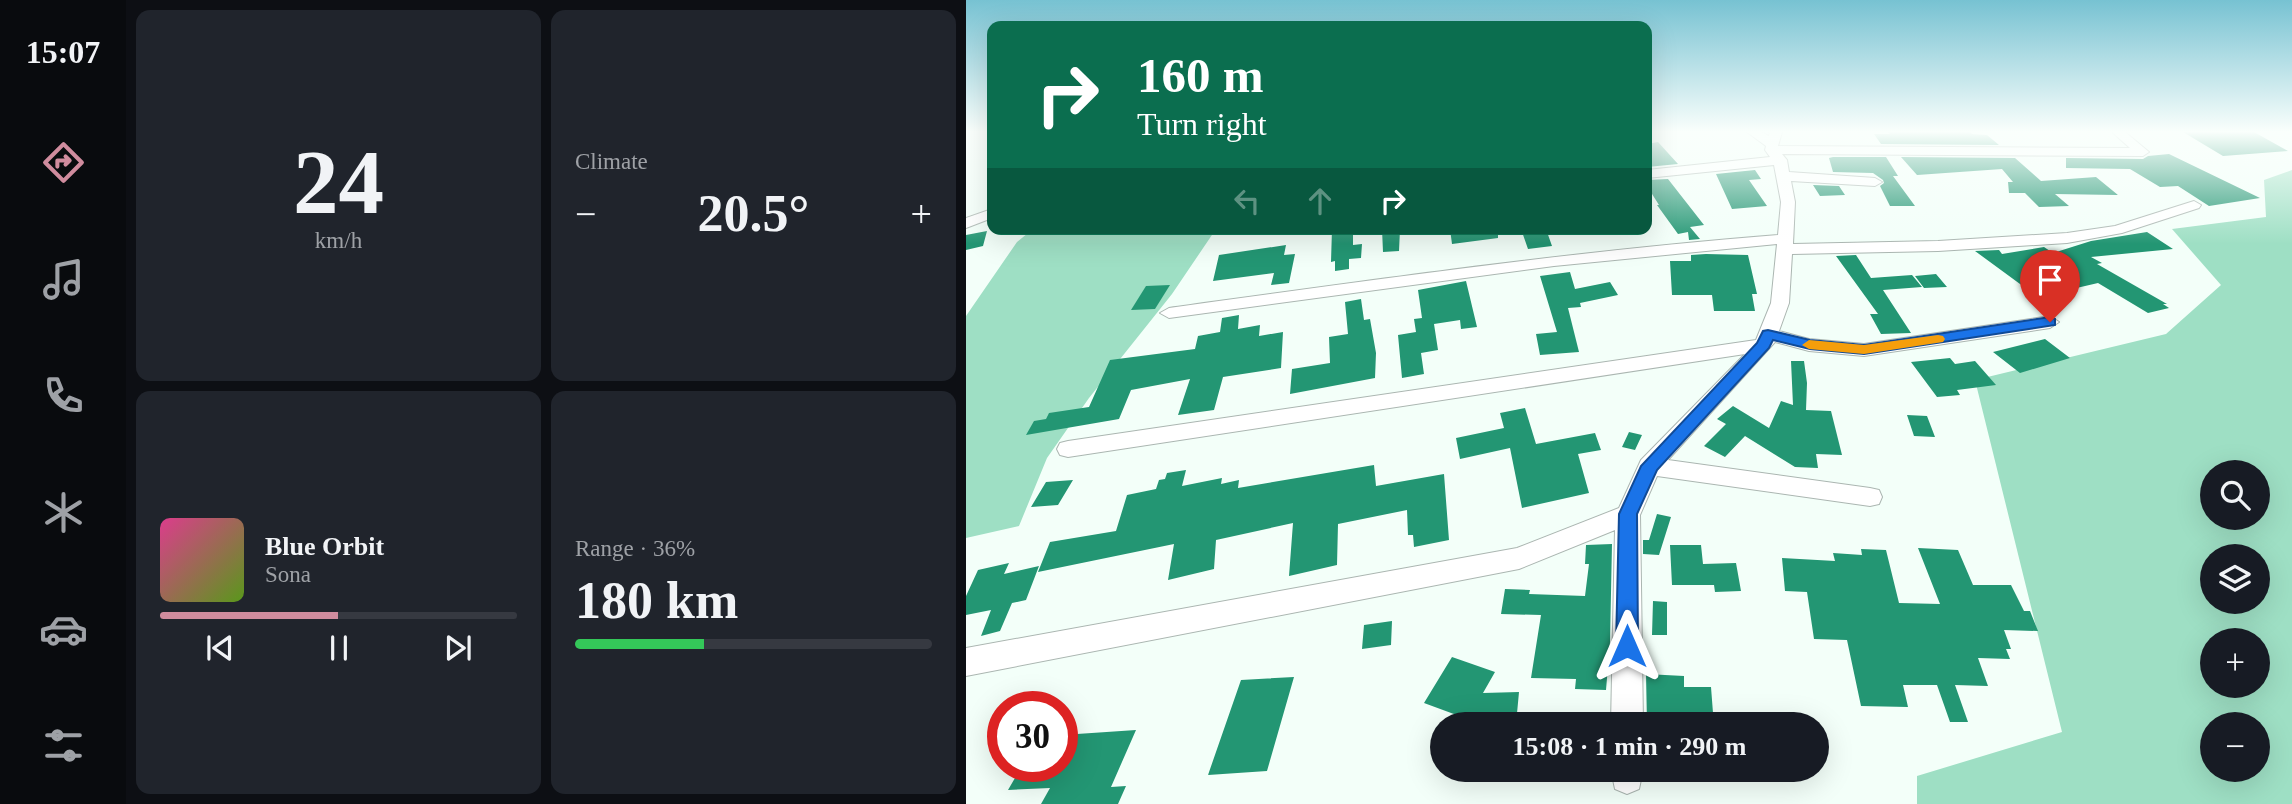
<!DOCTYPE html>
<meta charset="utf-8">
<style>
:root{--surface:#171b24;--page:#20242c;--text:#f1f3f6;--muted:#9ea1a6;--line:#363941;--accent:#d08c9e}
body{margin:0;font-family:Georgia,serif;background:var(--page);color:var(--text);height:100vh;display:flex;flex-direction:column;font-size:26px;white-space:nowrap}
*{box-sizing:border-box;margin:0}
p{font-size:23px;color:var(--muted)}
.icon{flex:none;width:38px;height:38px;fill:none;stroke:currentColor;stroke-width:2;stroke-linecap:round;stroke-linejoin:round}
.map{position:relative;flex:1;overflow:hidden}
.drawer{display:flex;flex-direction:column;gap:10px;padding:10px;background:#0d0f14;width:840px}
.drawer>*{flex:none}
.guide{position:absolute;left:21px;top:21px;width:665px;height:214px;border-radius:14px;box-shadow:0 7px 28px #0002;background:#0b6e4f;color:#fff;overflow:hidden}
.controls{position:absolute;left:1234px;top:460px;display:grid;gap:14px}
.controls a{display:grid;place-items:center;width:70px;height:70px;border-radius:50%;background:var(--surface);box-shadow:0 7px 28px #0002;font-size:35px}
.speed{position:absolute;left:21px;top:691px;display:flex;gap:14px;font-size:35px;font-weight:700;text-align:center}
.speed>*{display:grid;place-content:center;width:91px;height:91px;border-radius:50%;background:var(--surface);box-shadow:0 7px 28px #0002;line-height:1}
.speed .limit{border:10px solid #d22;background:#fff;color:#111}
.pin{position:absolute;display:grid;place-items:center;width:60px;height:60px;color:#fff;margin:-72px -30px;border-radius:50% 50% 50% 0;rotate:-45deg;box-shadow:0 0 7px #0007}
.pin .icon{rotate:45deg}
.me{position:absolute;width:77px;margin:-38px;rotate:0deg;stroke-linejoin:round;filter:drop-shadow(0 0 5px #0008)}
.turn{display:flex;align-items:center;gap:24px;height:147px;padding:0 35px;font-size:32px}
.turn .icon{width:91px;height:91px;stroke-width:2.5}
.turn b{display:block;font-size:49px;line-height:60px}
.lanes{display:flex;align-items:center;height:66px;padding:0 35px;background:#0003;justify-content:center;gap:35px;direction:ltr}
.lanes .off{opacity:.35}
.big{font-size:52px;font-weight:700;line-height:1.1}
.drawer .tile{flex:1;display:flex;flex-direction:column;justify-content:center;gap:10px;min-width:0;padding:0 24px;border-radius:14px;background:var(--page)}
.drawer .dial{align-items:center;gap:0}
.dial b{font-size:91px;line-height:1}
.song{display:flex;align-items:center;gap:21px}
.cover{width:84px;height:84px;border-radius:10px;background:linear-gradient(135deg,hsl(330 70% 55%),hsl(90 70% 35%))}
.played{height:7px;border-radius:4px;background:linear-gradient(90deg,var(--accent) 50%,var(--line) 50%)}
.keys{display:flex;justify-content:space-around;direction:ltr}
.heat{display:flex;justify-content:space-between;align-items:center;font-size:38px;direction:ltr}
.charge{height:10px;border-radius:5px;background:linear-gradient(90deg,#34c759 36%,var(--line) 0)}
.drawer .tiles{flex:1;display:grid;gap:10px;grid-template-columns:repeat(2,1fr)}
.trip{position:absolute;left:464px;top:712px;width:399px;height:70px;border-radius:35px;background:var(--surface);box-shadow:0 7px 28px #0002;font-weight:700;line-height:70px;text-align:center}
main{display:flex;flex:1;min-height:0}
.tabs{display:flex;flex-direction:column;width:126px;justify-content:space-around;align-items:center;background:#090b0e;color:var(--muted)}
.tabs .icon{width:49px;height:49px}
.tabs .active{color:var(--accent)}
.tabs b{font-size:32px;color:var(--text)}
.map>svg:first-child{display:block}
</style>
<main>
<nav class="tabs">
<b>15:07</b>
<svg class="icon active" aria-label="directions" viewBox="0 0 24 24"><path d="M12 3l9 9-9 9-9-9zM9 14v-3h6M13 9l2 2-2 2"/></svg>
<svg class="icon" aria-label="music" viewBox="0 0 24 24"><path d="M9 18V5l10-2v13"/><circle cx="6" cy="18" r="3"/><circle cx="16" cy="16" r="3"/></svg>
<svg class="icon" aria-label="phone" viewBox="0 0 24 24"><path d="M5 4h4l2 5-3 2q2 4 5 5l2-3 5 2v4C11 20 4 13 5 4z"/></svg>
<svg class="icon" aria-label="climate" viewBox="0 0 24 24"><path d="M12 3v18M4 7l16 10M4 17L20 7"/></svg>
<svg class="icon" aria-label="car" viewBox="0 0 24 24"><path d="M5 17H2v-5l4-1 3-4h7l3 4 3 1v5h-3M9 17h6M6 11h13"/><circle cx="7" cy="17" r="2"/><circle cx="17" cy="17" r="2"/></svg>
<svg class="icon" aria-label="filters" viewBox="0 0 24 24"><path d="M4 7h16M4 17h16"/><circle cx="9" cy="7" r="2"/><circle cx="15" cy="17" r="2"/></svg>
</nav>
<section class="drawer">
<div class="tiles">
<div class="tile dial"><b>24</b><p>km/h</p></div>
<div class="tile"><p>Climate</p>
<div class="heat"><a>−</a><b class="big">20.5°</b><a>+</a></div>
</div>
<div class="tile">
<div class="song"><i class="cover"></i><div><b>Blue Orbit</b><p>Sona</p></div></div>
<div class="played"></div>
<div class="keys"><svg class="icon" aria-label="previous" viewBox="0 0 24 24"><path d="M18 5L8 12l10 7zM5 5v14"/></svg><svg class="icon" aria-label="pause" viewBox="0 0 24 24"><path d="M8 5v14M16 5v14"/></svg><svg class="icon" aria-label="next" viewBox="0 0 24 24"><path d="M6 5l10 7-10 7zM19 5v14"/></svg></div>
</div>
<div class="tile"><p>Range · 36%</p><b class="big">180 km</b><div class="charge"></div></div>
</div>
</section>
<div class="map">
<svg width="1326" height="804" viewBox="0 0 1326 804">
<rect width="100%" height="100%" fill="#f3fff9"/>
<path fill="#9edfc4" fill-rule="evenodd" d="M1326,170V804H951V776L1096,732L1009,380L1200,334L1255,285L1206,229L1300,217L1298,180ZM1246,472H1292V518H1246ZM1246,556H1292V602H1246ZM1246,640H1292V686H1246ZM1246,724H1292V770H1246Z
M67,229H250L206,294L123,398L81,458L53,526L0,538V316L51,242Z"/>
<path fill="#239673" d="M922,132H1004L1006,134L1021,135L1033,145L915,144L908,134H924Z
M1217,132H1288L1322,151L1257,156Z
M692,142L712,164L681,167V144Z
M1203,154L1294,198L1243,206L1212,186L1194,187L1164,169L1100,168V158L1177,159L1182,156Z
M867,157H920L932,176H927L949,206H924L914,186L918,183L917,180L907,173L867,172L863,158Z
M935,157L1049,158L1075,181L1130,177L1152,195L1089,194L1103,206L1073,207L1059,193H1043L1042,182H1047L1036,169L951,175Z
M789,170L795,179L783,180L801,206L766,209L750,174Z
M702,179L738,225L724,227L734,239L723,240L722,232L712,234L691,205H693L681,186V180Z
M847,185L873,186L879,195L854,196Z
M366,229H387V245L396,244L395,258L383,259V269L369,271V261L365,262Z
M416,229H434L433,251L417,252Z
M484,229H532V238L486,244Z
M555,229H580L586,246L562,249Z
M21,231L17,246L0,250V235Z
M1181,232L1207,249L1125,257L1136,263L1131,264L1201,304H1197L1203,308L1182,313L1132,283L1089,293L1069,295L1009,251L1033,250L1036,254L1078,247L1087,253L1125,241Z
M320,245L318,255L329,254L323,283L305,285L308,273L247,281L253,255Z
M740,254L782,255L791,294H786L789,311H748L746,295H706L704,261H725V255Z
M890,255L905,278L946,275L956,287L917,290L945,333L915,334L904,314H912L870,256Z
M604,272L609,289L644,282L652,295L614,303L615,307L602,308L613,352L574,355L570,334L591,332L574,276Z
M970,274L981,287L958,288L949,276Z
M500,281L511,327L495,329L494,320L468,324L472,350L455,353L458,374L436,378L432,335L450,332L448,319L456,318L452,290Z
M204,285L189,309L165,310L180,286Z
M395,299L398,320L404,319L410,353L409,378L324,394L326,369L364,363L363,337L382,334L379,302Z
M273,315L272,329L294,325L293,336L317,332L315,368L257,377L248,410L212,415L224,379L165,390L153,419L60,435L68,421L80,419L83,413L123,407L144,360L229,349L232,336L254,332L256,318Z
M1079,339L1104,358L1054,373L1027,352Z
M984,358L989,364L1009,361L1030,385L991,390L994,395L971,397L945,362Z
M825,361H838L841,383L840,410L865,411L876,455L850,454L852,468L829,467L779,436L759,457L738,446L760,424L751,419L767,406L803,428L815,401L827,405Z
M559,408L570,444L629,433L635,450L612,454L623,493L556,508L544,448L494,459L490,438L538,428L534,413Z
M941,415L961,416L969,437L948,436Z
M663,432L676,435L669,450L656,447Z
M408,465L410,486L478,474L483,540L448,547L447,535H442L441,510L372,524L371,565L323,576L327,523L250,540L248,569L202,580L208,544L72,572L84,542L150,531L161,495L190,489L193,480L199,479L201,473L220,470L216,486L256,478L255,484L273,480L272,488Z
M107,480L92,505L65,507L80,482Z
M691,514L705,517L693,555L677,554V540H683Z
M646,544L644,642L640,690L609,689L610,679L565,678L575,615L535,614L539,589L564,590L563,594L619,596L623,564H619L620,545Z
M704,545H735L737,564L770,563L775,591L749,592L748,585H706Z
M952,548L992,550L1007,585H1045L1058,611H1064L1072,631L1038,630L1045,649H1040L1044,659L1012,658L1022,686L989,685L1002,722H984L971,685H937L942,707L895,706L881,640L848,639L841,592L819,591L816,558L869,561L867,553L896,555L895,549L920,550L933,603L974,604Z
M43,563L38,574L73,566L60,600L46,603L34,631L15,636L25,610L0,615V596L12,570Z
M687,601L701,602V635H686Z
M426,621L425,645L396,649L398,625Z
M486,657L529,672L517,693L553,692L550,724H515L458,703Z
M680,674L718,676V687H745L747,713L731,712L732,724H681Z
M328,677L301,771L242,775L275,680Z
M170,730L145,787L160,786L152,804H75L84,788L42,790L56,766H96V743L106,742L111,734Z"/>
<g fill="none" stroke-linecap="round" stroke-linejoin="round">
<defs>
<path id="minor" d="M781,132H795L803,136L804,132H816L812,146L1164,148L1146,132H1159L1183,152L1177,156L816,154L821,160L823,172L909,178L916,182L909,186L825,181L829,202L827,244L972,241L1101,233L1149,226L1228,201L1235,205L1233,208L1156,233L1101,243L972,251L826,254L823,303L813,331L843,339L898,344L1084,316L1093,322L1084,328L898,356L843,351L809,342L702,460L904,488L913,490L916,497L913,504L904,506L691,476L674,515L677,724H645L649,530L553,569L0,676V648L551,548L653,508L675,460L779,354L102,457L94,455L91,449L94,443L102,441L790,340L805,303L811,244L588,266L203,318L194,313L203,308C406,280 608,251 812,235L815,202L808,165L681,178V170L804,157L799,150L800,146Z
M26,209V218L0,228V218Z
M645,770H677L673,789L661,794L649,789Z"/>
</defs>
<use href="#minor" stroke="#abb6b1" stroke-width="2"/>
<use href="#minor" fill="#fff" fill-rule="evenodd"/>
</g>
<linearGradient id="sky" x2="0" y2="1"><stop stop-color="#77c2d2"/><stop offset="0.54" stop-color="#fafffc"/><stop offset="1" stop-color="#fafffc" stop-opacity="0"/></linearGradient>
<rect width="1326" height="244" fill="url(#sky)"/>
<path fill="#1a73e8" stroke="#114b97" stroke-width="2" d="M1084,317L1089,319V325L898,354L844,349L807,340L803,348L691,470L671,514L672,646L669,653L661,656L653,653L650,646L653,514L675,466L791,343L797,331L802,330L844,340L898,345Z"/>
<path fill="#f59e0b" d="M972,335L977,336L979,339L977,342L898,354L843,349L836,345L843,340L898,345Z"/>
</svg>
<div class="controls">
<a><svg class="icon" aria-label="search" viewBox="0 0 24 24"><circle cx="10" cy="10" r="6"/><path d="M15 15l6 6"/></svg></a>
<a><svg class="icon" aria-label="layers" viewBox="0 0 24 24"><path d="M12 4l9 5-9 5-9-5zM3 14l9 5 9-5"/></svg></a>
<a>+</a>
<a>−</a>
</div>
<div class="speed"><div class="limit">30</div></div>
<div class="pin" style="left:1084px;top:322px;background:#d93025"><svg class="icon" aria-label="arrive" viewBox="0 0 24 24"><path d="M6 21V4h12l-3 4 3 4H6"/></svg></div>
<svg class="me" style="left:661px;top:646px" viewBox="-20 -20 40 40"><path d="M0-17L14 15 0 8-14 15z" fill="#1a73e8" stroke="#fff" stroke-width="4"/></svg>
<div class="trip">15:08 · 1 min · 290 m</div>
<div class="guide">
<div class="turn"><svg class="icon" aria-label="right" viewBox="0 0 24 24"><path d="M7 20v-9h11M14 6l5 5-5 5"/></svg><div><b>160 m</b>Turn right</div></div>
<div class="lanes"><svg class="icon off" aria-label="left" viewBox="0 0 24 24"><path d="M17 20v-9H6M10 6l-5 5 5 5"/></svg><svg class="icon off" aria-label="ahead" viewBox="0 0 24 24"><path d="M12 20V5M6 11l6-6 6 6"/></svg><svg class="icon" aria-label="right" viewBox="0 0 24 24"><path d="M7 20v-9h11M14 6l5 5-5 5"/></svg></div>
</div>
</div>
</main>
